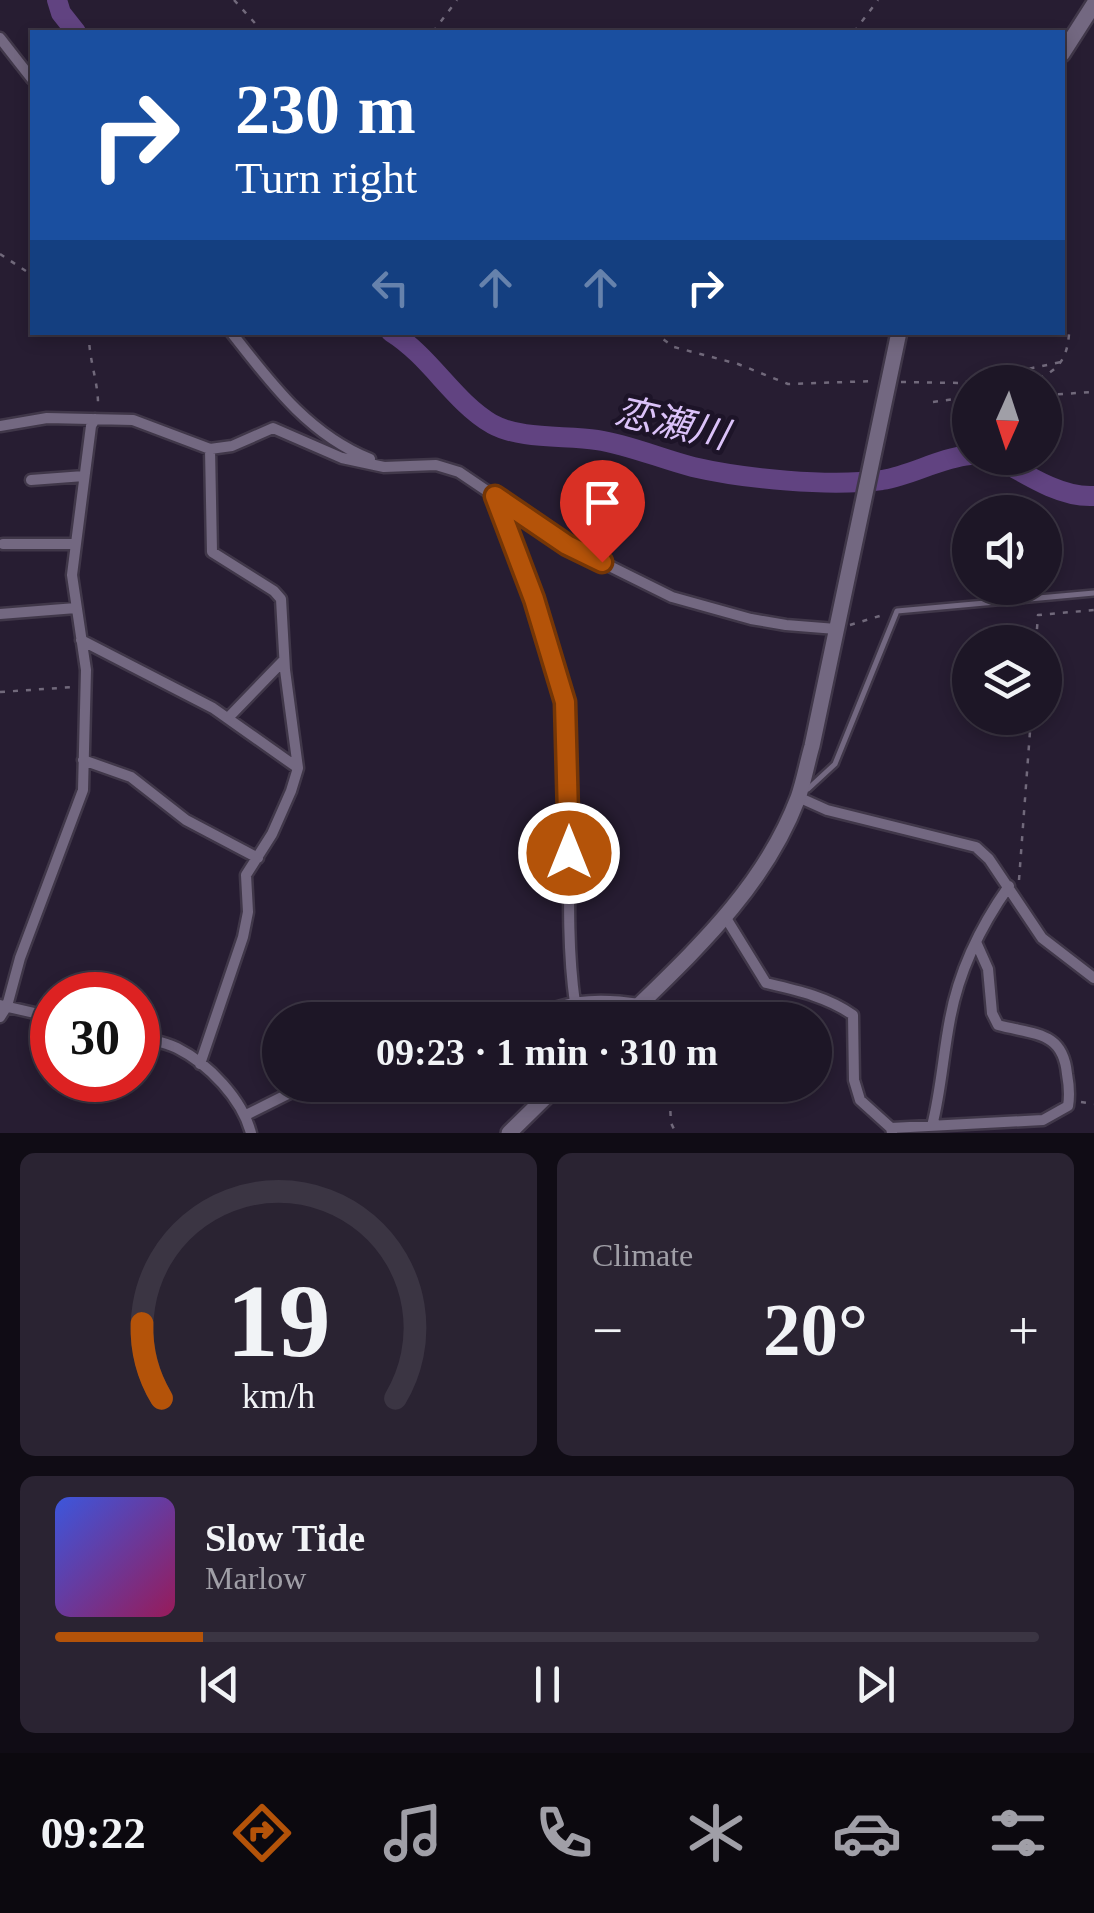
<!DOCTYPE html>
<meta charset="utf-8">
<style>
:root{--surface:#1d1626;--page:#2a2332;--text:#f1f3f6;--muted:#a09fa7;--line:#3b3543;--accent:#b45309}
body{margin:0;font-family:"Times New Roman","Noto Sans JP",serif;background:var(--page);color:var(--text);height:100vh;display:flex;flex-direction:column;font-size:38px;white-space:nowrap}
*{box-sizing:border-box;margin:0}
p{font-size:32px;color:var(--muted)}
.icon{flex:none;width:55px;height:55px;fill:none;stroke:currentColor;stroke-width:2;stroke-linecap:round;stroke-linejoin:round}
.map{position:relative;height:1133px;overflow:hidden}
.side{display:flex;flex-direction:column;gap:20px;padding:20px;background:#100c15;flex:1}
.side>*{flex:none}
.banner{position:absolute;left:30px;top:30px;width:1035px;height:305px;border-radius:0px;box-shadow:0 5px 15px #0003,0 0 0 2px var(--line);background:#1a4fa0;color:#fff;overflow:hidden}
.needle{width:65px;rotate:183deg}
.controls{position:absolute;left:952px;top:365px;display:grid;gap:20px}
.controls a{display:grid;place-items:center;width:110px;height:110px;border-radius:50%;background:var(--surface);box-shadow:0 5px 15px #0003,0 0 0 2px var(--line);font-size:50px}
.speed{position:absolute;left:30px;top:972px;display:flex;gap:20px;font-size:50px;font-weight:700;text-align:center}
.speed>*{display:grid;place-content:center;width:130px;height:130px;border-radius:50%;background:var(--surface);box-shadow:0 5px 15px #0003,0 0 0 2px var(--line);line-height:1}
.speed .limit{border:15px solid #d22;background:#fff;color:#111}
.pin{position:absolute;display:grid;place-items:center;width:85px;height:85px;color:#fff;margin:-102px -42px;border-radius:50% 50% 50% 0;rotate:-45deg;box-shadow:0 0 10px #0007}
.pin .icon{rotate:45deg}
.me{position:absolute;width:110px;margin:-55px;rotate:0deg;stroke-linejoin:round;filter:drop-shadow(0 0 8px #0008)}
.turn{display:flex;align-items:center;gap:35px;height:210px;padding:0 40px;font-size:45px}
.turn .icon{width:130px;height:130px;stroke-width:2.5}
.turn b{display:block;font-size:70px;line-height:85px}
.lanes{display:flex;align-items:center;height:95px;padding:0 40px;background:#0003;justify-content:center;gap:50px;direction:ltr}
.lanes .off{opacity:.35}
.big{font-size:75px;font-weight:600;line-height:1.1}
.side .card{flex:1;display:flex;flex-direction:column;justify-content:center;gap:15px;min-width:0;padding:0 35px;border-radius:15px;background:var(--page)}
.side .dial{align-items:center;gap:0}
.dial svg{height:260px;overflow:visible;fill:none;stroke:var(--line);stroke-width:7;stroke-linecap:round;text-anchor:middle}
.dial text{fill:var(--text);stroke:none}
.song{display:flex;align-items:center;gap:30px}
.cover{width:120px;height:120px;border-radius:15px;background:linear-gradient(135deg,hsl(230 70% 55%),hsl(330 70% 35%))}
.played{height:10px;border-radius:5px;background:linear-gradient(90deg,var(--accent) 15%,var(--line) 15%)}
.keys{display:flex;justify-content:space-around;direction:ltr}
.heat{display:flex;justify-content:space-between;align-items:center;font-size:55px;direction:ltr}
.side .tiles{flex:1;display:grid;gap:20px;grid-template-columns:1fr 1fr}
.card:last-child{grid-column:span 2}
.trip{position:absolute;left:262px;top:1002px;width:570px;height:100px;border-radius:50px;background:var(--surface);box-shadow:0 5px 15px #0003,0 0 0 2px var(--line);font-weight:600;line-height:100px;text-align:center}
.menu{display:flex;height:160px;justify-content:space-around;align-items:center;background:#0c090f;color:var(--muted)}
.menu .icon{width:70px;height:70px}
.menu .active{color:var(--accent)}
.menu b{font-size:45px;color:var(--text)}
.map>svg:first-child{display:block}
</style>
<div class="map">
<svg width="1094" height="1133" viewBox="0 0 1094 1133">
<rect width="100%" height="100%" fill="#271d32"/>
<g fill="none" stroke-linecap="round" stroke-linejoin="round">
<path stroke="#614381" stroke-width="20" d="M57,0L61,13L76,32
M391,332C431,357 453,401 492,424C521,440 565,435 597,440C630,445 661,459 693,467C745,479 829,487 882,480C913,475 939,458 970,455
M997,458C1025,474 1061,498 1094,496"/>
<defs>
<path id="lane" d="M808,789L835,764L897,611L1094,593"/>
<path id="street" d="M0,38L32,79
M231,332C271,383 308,434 370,459
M0,426L47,418L133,420L210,449L232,446L273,428L342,458L384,467L436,465L459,472L567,545L672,597L751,619L786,625L836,629
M31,480L84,476
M495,497C519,561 556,639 565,706C578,804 561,904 575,1003
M3,544H74
M0,614L76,608
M81,640L213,708L298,768
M228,718L284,660
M83,760L131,777L186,820L258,858
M798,797L827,810L976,847L989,859L1042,938L1094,978
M726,918L766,983C796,990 828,997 853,1015L854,1080L860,1100L891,1128L892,1133
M0,1005L52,1017
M0,1017L7,1006L20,958L83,790L86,670L72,575L91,426L95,419
M519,1020C568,1002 588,996 640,1004
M138,1036C150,1040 165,1042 177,1048C209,1064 242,1099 251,1133
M200,1064L243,937L248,912L246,875L272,834L291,791L298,768L285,670L281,599L274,591L212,552L210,449
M246,1115L306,1085
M932,1126C941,1091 943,1055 950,1019C959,970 980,927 1009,886
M891,1128L1043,1120L1068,1106C1070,1095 1069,1085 1067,1074C1063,1031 1035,1035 998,1025L992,1013L988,969L976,942"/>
<path id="secondary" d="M1062,54L1094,4
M624,1020C692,953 763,890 798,798C804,781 807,763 812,746L899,332
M509,1133L558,1085"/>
</defs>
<use href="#lane" stroke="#403749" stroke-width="10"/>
<use href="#street" stroke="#403749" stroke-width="15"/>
<use href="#secondary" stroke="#403749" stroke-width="20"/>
<path stroke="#71697b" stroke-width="2.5" stroke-dasharray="5 8" stroke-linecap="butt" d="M234,0L263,32
M433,32L457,0
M854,32L878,0
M0,254L32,275
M89,332C88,359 99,382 98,408
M653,332L674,347L738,364L788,384L875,381
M901,382L961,383L1061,362
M1026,382C1054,375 1067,363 1069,334
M1045,395L1094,392
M933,402L970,397
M850,625L886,614
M1036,642L1038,615L1094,610
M0,692L74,687
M1019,880L1031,718
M657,1008L660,1020
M669,1085L671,1123L676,1133
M1081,1102L1094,1104"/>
<use href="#lane" stroke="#736881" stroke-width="5"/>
<use href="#street" stroke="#736881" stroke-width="10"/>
<use href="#secondary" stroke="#736881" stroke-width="15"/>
</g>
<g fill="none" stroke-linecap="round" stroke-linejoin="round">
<defs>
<path id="route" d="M569,853L565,702L534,599L495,496L567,545L602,562"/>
</defs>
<use href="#route" stroke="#753606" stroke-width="25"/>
<use href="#route" stroke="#b45309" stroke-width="18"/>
</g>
<g text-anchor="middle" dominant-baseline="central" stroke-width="9" stroke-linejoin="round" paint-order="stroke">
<g font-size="38" font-style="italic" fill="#dbc2f9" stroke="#1d1428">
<text transform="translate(672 423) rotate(13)">恋瀬川</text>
</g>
</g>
</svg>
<div class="controls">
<a><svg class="needle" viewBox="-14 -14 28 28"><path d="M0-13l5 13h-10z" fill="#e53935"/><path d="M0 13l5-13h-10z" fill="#a09fa7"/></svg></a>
<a><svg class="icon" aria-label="sound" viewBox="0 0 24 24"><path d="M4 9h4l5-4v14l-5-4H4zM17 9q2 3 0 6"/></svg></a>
<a><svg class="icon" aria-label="layers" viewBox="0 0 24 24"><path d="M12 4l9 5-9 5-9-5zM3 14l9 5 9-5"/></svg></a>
</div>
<div class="speed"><div class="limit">30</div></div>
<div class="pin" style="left:602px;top:562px;background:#d93025"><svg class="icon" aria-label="arrive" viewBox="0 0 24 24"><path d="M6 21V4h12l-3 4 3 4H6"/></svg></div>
<svg class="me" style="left:569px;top:853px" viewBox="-20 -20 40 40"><circle r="17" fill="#b45309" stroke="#fff" stroke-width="3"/><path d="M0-11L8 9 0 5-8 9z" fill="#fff"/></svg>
<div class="trip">09:23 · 1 min · 310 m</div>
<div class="banner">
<div class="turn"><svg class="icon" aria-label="right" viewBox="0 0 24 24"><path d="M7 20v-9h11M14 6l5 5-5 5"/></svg><div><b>230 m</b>Turn right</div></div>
<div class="lanes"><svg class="icon off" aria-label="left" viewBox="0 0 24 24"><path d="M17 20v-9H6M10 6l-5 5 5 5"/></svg><svg class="icon off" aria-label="ahead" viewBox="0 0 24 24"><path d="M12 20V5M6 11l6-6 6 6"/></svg><svg class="icon off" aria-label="ahead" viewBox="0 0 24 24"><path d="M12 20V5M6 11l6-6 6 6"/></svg><svg class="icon" aria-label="right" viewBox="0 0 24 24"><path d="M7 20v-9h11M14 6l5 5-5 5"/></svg></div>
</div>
</div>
<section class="side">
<div class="tiles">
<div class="card dial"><svg viewBox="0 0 100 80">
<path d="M14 69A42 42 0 1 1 86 69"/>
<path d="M14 69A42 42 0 0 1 8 46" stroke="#b45309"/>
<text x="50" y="56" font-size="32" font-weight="700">19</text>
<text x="50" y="72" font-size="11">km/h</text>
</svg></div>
<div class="card"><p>Climate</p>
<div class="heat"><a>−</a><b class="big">20°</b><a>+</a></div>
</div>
<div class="card">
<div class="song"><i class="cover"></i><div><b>Slow Tide</b><p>Marlow</p></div></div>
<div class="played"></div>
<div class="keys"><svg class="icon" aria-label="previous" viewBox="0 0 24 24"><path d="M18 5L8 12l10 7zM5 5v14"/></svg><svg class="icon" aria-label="pause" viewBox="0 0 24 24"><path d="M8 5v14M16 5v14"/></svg><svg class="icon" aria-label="next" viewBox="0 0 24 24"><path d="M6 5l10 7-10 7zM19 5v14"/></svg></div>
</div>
</div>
</section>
<nav class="menu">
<b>09:22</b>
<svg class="icon active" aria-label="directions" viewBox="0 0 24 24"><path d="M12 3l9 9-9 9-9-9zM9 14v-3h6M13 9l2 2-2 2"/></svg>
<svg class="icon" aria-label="music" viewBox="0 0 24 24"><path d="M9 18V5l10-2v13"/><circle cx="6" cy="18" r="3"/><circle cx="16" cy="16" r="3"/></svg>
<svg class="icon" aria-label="phone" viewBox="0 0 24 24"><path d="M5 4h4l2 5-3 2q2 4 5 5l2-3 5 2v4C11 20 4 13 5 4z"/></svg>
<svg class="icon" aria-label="climate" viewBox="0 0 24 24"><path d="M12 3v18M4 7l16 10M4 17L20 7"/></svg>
<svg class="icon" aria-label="car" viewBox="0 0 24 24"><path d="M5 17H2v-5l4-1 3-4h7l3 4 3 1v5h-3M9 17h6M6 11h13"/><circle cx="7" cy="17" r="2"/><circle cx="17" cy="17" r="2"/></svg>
<svg class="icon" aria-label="filters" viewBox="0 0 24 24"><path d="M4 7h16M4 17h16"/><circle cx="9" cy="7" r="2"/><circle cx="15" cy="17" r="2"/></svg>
</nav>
